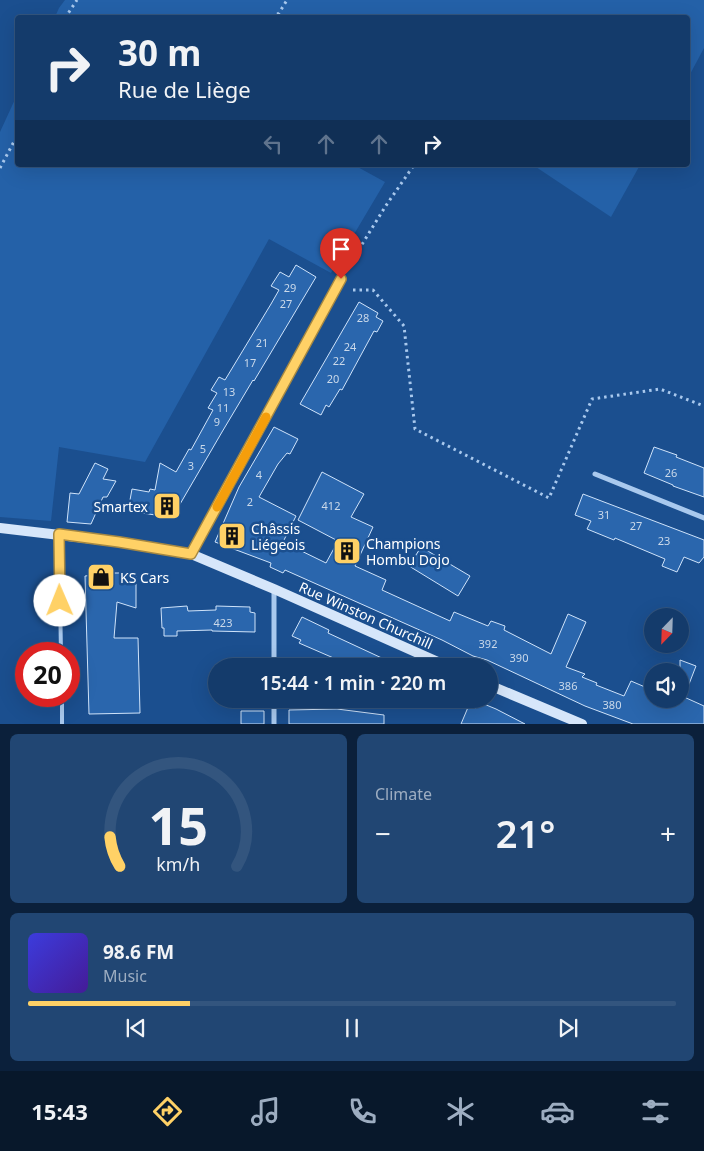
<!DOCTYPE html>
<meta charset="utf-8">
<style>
:root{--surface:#143b6b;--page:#214673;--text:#f1f3f6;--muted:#9dadc1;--line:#33557e;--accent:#ffd166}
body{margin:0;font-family:"Noto Sans",sans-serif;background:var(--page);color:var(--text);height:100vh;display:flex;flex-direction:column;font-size:19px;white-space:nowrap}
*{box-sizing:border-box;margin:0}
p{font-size:16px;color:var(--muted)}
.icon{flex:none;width:28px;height:28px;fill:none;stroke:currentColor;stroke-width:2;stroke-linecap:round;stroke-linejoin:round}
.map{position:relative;height:724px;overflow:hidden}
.details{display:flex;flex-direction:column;gap:10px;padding:10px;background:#0b203b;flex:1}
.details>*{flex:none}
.top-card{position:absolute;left:15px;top:15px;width:675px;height:152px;border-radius:5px;box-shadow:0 5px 20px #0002,0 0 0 1px var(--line);background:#143b6b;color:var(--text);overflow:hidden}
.needle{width:32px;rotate:203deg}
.tools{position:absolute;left:644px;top:608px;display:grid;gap:10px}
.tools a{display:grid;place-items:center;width:45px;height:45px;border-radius:50%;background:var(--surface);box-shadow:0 5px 20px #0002,0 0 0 1px var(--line);font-size:25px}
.speed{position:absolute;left:15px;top:642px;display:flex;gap:10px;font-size:25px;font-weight:700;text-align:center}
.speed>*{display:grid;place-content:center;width:65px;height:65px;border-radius:50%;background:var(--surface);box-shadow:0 5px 20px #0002,0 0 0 1px var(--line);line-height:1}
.speed .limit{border:8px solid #d22;background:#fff;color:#111}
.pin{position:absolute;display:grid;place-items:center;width:42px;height:42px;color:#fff;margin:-51px -21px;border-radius:50% 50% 50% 0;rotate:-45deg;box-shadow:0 0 5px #0007}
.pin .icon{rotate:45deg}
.me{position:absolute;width:55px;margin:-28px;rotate:359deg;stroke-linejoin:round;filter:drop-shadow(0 0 4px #0008)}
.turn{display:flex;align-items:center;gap:18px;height:105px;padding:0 20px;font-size:22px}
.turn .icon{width:65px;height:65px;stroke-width:2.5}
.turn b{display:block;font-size:35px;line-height:42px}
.lanes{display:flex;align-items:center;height:48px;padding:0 20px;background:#0003;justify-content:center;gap:25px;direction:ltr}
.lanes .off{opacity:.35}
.big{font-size:38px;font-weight:600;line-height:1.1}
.details .card{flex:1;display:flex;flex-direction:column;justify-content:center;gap:8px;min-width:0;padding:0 18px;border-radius:8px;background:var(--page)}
.details .dial{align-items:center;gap:0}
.dial svg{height:130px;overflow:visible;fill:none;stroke:var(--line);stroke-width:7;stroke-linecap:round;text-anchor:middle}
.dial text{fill:var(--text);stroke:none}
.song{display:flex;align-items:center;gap:15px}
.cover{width:60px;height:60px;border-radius:8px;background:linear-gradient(135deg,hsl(240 70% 55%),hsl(260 70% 35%))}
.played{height:5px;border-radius:2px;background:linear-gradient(90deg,var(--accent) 25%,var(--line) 25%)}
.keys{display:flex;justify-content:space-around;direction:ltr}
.heat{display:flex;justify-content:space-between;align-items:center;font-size:28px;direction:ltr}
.details .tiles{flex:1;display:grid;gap:10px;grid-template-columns:1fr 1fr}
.card:last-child{grid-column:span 2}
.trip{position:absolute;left:208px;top:658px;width:290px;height:50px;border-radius:25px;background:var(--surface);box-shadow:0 5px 20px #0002,0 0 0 1px var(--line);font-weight:600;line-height:50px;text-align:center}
.menu{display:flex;height:80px;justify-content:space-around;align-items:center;background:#08182b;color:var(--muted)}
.menu .icon{width:35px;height:35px}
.menu .selected{color:var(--accent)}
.menu b{font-size:22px;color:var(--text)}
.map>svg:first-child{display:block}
</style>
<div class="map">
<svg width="704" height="724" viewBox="0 0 704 724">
<rect width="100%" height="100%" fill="#1b4f8f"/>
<path fill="#2461a8" d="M65,0H704V48L688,78V18L55,17L59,8Z
M17,95L18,165H354L385,182L331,273L269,239L145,462L59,447L51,521L0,517V132Z
M533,165H640L611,217Z"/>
<path fill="#2a66ad" stroke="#cfe3fa" d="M296,265L316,277L254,381L253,380L222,432L176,511V518L128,511L132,489L149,492L150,489L155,490L160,463L176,472L189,449L191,450L213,410L208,408L217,393L211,390L219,377L225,380L271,304L279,290L271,286L280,272L289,277Z
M359,302L378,313L376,317L383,321L377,332L374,331L342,390L340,389L329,407L326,405L321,415L300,404Z
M274,427L298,439L290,454L287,453L278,464L259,497L296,516L283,542L326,563L338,541L298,520L322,472L364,494L351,517L373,527L355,566L386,580L382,590L450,621L454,612L488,626L491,621L505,626L504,630L551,654L568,614L586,622L566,667L585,674L582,677L597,683L596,685L624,696L631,681L652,690V699H680V660L696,666L684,697L704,706V724H633L585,706L487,660L473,656L442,640L285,570L283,573L270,567L271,563L215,542L239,487Z
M654,447L674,454L677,455L676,457L704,468V497L673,486V485L644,473Z
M95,463L108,469L103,479L116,481L107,497H103L91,524L67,522L70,493L79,494Z
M583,494L704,540V557L699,563L684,557L677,572L662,566L665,559L615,538L614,540L587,529L591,521L575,515Z
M421,547L470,576L458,596L409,566Z
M113,573H136V608L117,602L114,638H138L140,713L89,714L85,576Z
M187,606L188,611L216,610V606L250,607V612L255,613V632L212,631V630L177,631V636H164V628H162L161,608Z
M302,617L329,630L328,633L399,666H352L299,643L301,640L292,636Z
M479,702L496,709L525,724H461L469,705L476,708Z
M337,709L384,715V724H289V710Z
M241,711H264V724H241Z"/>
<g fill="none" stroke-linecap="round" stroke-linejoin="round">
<path stroke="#a9c9ee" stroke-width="3" stroke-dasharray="2.5 4" stroke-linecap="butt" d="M65,18L77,0
M272,18L279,13L287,0
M0,168L18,134
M345,272L385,207L414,165
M353,290H373L404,326L415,429L549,498L592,399L660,389L704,406"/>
<path stroke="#a9c9ee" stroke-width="4" d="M59,537L61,654
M62,696V724"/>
<path stroke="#a9c9ee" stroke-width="5" d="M595,474L704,518
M191,554L341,279
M274,589V666
M274,699V724"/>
<path stroke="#d6e6fa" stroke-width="10" d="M0,528L119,542L191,554L274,589L447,666
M489,685L582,724"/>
</g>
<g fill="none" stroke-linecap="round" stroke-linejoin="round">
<defs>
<path id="route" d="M60,601L59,534L119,542L191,554L341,279"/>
</defs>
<use href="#route" stroke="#a68842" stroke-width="12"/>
<use href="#route" stroke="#ffd166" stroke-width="9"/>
<path stroke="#f59e0b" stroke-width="9" d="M217,507L266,417"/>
</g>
<defs>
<symbol id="building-square" viewBox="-11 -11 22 22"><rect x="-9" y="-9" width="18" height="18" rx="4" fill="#ffd166" stroke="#1b4f8f"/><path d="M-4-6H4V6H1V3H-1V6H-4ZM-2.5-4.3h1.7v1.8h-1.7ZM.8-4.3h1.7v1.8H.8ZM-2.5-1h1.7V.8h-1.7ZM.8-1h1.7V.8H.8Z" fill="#111"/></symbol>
<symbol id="shop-square" viewBox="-11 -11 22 22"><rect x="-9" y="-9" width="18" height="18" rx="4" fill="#ffd166" stroke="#1b4f8f"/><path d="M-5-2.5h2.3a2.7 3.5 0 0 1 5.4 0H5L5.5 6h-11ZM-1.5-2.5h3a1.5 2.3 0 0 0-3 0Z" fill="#111"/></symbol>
</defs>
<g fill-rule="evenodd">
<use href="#building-square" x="151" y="490" width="32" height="32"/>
<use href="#building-square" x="216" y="520" width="32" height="32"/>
<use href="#building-square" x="331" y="535" width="32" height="32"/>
<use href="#shop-square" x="85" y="561" width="32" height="32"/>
</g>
<g text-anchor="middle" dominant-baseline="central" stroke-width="5" stroke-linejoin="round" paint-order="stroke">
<g font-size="11" fill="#cad9ea">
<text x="290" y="287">29</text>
<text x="286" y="303">27</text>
<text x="363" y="317">28</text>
<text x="262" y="342">21</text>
<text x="350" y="346">24</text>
<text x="339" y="360">22</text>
<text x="250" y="362">17</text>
<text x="333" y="378">20</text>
<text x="229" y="391">13</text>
<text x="223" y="407">11</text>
<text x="217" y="421">9</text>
<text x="203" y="448">5</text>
<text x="191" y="465">3</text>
<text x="671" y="472">26</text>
<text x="259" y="474">4</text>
<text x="250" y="501">2</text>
<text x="331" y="505">412</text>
<text x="604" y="514">31</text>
<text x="636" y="525">27</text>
<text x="664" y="540">23</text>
<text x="223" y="622">423</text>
<text x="488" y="643">392</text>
<text x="519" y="657">390</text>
<text x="568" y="685">386</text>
<text x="612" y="704">380</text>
</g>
<g font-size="14" fill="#fff" stroke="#1b4f8f" text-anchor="start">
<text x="148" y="506" text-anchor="end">Smartex</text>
<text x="251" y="528">Châssis<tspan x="251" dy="16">Liégeois</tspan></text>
<text x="366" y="543">Champions<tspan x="366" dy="16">Hombu Dojo</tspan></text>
<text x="120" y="577">KS Cars</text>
</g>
<g font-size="14" fill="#fff" stroke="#1b4f8f">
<text transform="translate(366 615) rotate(24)">Rue Winston Churchill</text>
</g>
</g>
</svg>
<div class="tools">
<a><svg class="needle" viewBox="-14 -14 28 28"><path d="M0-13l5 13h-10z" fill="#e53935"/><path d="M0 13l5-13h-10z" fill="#9dadc1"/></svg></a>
<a><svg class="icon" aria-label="sound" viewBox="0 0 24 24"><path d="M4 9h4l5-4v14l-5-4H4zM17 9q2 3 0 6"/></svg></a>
</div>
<div class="speed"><div class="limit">20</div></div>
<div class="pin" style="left:341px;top:279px;background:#d93025"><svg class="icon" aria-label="arrive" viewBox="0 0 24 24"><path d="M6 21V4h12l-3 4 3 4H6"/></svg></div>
<svg class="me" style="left:60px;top:601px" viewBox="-20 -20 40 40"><circle r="19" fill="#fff"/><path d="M0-13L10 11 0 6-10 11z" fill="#ffd166"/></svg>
<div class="trip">15:44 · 1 min · 220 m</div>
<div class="top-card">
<div class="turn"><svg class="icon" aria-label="right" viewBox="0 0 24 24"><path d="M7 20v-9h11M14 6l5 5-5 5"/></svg><div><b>30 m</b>Rue de Liège</div></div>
<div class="lanes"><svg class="icon off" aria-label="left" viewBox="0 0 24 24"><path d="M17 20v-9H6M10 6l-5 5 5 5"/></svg><svg class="icon off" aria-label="ahead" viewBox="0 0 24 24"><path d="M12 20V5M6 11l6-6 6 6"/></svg><svg class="icon off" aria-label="ahead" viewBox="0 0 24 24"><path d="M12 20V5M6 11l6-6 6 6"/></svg><svg class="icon" aria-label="right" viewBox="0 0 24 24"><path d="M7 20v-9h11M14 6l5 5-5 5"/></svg></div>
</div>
</div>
<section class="details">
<div class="tiles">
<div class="card dial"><svg viewBox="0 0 100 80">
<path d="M14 69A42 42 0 1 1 86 69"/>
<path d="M14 69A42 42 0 0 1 8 51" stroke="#ffd166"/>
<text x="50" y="56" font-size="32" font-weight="700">15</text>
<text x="50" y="72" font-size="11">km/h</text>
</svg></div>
<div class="card"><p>Climate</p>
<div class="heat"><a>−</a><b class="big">21°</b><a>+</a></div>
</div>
<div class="card">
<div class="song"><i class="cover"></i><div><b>98.6 FM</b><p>Music</p></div></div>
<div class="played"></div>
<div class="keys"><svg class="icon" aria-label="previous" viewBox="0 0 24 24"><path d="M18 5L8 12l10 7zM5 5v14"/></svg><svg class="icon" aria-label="pause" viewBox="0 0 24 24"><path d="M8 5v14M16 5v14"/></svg><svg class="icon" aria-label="next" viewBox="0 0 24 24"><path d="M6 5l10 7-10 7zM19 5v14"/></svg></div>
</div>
</div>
</section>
<nav class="menu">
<b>15:43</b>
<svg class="icon selected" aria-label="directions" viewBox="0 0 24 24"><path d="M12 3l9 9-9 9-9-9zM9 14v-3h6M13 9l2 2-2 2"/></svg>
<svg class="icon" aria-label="music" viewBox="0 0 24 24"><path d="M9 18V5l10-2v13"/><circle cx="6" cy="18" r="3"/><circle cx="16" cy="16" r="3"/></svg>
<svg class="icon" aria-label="phone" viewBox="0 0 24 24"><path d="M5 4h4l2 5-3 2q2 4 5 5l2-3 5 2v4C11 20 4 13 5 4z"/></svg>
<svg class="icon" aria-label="climate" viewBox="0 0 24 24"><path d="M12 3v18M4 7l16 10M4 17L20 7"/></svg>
<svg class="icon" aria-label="car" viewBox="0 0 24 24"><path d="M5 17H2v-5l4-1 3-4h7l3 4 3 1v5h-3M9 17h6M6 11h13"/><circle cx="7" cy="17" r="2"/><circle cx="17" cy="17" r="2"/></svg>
<svg class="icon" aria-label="filters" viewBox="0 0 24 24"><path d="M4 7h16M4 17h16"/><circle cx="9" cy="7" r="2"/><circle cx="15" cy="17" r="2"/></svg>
</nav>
